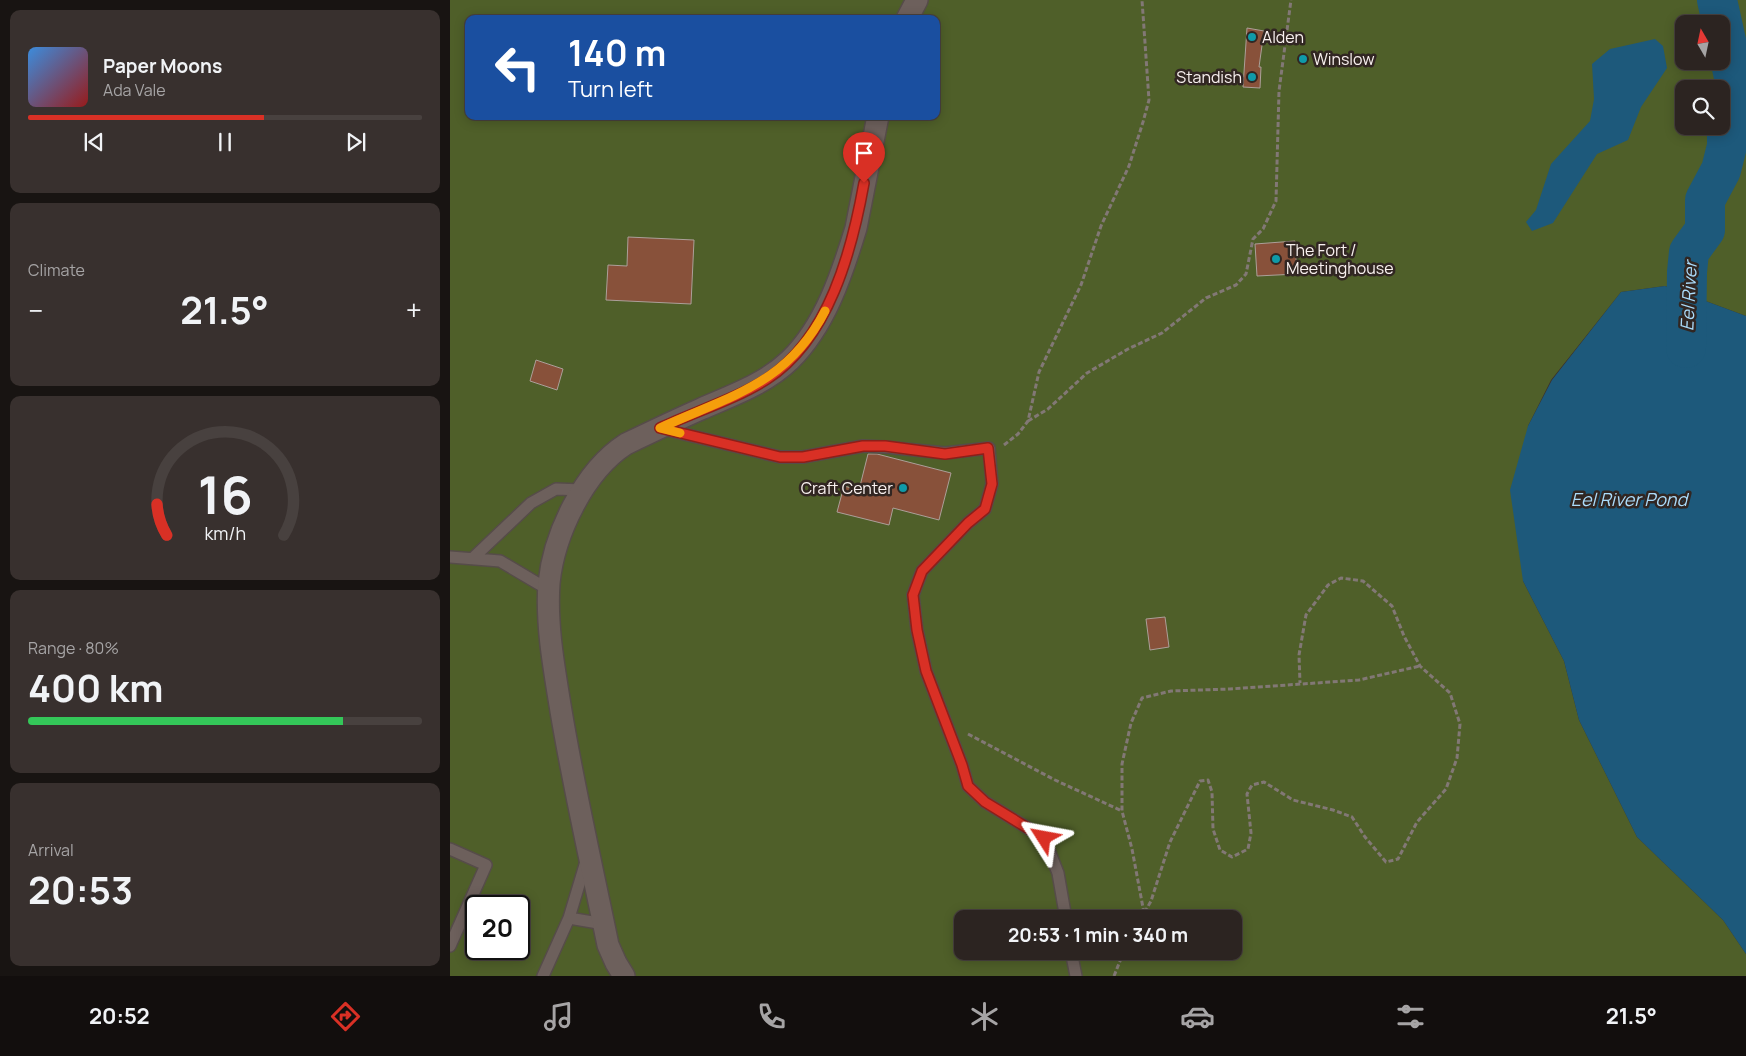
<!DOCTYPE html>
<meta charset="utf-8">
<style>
:root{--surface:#2c2421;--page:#38302e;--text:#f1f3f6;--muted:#a6a4a5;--line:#48413f;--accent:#d93025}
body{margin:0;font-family:Manrope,sans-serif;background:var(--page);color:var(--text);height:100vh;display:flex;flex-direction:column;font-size:19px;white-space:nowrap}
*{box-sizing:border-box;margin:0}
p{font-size:16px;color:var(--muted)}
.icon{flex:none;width:28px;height:28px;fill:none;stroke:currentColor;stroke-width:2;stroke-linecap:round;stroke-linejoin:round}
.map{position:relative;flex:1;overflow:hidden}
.drawer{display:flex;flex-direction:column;gap:10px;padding:10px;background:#181412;width:450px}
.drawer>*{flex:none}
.banner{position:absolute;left:15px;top:15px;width:475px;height:105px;border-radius:10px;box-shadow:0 2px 12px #0003,0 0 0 1px var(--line);background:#1a4fa0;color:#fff;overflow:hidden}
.needle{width:32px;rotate:351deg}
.tools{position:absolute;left:1225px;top:15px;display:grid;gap:10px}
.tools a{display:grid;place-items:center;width:55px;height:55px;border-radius:10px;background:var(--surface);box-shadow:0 2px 12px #0003,0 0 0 1px var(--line);font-size:25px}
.speed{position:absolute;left:15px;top:895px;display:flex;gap:10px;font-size:25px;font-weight:700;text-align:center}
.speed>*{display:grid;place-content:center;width:65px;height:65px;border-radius:50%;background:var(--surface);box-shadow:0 2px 12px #0003,0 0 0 1px var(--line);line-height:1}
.speed .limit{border:2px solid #111;border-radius:8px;background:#fff;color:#111}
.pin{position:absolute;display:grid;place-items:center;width:42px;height:42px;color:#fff;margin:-51px -21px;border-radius:50% 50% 50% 0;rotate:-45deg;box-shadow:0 0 5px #0007}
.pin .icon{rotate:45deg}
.me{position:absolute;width:55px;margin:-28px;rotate:304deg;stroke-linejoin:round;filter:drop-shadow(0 0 4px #0008)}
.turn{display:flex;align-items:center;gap:18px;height:105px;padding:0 20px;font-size:22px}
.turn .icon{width:65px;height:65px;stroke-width:2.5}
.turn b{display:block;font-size:35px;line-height:42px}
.big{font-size:38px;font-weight:700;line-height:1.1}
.drawer .card{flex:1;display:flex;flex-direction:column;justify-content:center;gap:8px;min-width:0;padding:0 18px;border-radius:10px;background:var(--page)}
.drawer .dial{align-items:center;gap:0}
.dial svg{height:130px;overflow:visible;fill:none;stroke:var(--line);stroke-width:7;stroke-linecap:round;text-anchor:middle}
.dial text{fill:var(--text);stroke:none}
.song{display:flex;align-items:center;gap:15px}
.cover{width:60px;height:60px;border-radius:8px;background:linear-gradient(135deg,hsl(210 70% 55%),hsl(0 70% 35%))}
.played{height:5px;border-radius:2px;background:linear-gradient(90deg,var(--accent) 60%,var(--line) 60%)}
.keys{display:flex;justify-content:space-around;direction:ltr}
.heat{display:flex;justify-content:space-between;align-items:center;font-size:28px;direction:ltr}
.charge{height:8px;border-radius:4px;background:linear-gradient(90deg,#34c759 80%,var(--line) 0)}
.trip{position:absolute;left:504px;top:910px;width:288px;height:50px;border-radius:10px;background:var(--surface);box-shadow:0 2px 12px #0003,0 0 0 1px var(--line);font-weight:700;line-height:50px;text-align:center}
.dock{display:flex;height:80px;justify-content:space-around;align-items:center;background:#120e0d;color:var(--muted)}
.dock .icon{width:35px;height:35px}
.dock .on{color:var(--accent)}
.dock b{font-size:22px;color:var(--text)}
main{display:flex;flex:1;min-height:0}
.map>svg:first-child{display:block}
</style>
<main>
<section class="drawer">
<div class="card">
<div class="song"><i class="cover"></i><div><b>Paper Moons</b><p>Ada Vale</p></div></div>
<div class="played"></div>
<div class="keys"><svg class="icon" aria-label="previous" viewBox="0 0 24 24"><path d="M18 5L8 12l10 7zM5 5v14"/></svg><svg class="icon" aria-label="pause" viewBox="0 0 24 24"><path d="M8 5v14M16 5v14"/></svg><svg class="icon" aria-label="next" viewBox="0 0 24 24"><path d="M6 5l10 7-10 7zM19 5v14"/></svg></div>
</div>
<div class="card"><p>Climate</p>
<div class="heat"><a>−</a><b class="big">21.5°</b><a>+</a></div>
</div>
<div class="card dial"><svg viewBox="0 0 100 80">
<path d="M14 69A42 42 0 1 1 86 69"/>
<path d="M14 69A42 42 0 0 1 8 50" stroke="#d93025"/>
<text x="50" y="56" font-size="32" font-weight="700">16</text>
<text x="50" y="72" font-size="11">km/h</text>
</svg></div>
<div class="card"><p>Range · 80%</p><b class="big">400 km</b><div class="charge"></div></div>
<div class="card"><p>Arrival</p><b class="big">20:53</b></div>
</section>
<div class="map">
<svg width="1296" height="976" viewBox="0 0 1296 976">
<rect width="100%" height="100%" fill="#3b302c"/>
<path fill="#4f5f29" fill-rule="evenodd" d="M0,0H1296V316L1215,286L1171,292L1101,380L1078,426L1073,581L1114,661L1129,720L1187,837L1273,920L1296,954V976H0ZM19,19H486V116H19ZM1234,24H1271V61H1234ZM1234,89H1271V126H1234ZM26,906H69V949H26ZM512,919H782V951H512Z"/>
<path fill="#1d597b" d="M1205,39L1213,46L1217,68L1191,107L1178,140L1147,154L1103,223L1082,231L1076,222L1086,210L1101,164L1140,121L1144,99L1142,64L1160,49Z
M1215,286L1296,316V954L1273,920L1187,837L1129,720L1114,661L1073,581L1060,490L1078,426L1102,380L1171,292Z"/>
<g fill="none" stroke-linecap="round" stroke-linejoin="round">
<path stroke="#1d597b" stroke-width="40" d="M1236,348L1237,272L1239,252L1255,230V200L1271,170L1277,146V118L1283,93L1284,77L1267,0"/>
</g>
<path fill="#88513a" stroke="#ac9f99" d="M797,28L814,31L809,67H811L810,88L793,87Z
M178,237L244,240L241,304L156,300L158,265L177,266Z
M845,241L847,274L807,276L805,244Z
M86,360L113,369L107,390L80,381Z
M418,454H427L501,473L489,520L443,508L439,525L387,512L394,486L409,490Z
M715,617L719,647L700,650L696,619Z"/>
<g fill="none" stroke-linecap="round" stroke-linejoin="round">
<defs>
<path id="lane" d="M213,429L330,457H353L413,446L435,447L495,453L539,448L542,484L535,509L518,523L472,571L463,595L467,630L476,671L512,765L518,786L535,802L594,838L608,873L616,919
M0,557L50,561L99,590
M23,558L81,503L106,489L132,490
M0,849L36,865L0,946
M119,918L154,924
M621,951L626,976
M93,976L119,918L137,858"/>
<path id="street" d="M457,19L467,0
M174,976L166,963L158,945C142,867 124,789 111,711C104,668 96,625 99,583C104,534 134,471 176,444C201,432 226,420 251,409C283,395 315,384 340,360C375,326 392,274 406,228L428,116"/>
</defs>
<use href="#lane" stroke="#564c49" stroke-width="14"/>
<use href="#street" stroke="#564c49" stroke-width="24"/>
<path stroke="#827875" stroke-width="3" stroke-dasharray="5 2.5" stroke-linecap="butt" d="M578,421L598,409L637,373L678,349L712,333L756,298L786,285L796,274L803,239L813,229L826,201L829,91L841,0
M554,445L568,434L578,421L589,372L631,285L651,226L679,166L693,122L699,100L692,0
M518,734L605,780L672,811
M694,913L682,849L672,811V764L681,723L692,698L721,691L780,689L909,680L970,666
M691,919L701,901L720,842L750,781L758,780L762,792L763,829L770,850L782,857L798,849L801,833L797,794L802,785L814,782L843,800L883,810L902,817L915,837L936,862L948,859L967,822L996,789L1007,758L1010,724L1000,693L970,666L954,636L942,606L913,581L891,578L878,585L856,615L849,655L850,683
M664,976L674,951"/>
<use href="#lane" stroke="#6d605c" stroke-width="11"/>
<use href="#street" stroke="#6d605c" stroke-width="21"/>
</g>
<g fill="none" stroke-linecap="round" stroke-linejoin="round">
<defs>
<path id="route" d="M414,183C402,250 379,339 317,379C286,399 244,412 210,428L330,457H353L413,446H435L495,454L538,448L542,484L535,509L518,523L472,571L463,595L467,630L476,671L512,765L518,786L535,802L594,838"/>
</defs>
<use href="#route" stroke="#8d1f18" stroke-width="12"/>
<use href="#route" stroke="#d93025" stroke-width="9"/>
<path stroke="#f59e0b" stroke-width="9" d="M230,433L210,428C279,396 337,385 375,311"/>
</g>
<g fill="#0f9aa8" stroke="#312622" stroke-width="2">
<circle cx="802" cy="37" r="5"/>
<circle cx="853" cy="59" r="5"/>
<circle cx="802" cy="77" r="5"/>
<circle cx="826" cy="259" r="5"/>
<circle cx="453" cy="488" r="5"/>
</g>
<g text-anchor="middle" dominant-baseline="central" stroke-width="5" stroke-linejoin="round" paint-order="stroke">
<g font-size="16" fill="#f9f1ef" stroke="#312622" text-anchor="start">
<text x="812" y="37">Alden</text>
<text x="863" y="59">Winslow</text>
<text x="792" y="77" text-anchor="end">Standish</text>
<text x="836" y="250">The Fort /<tspan x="836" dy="18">Meetinghouse</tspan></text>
<text x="443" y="488" text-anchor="end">Craft Center</text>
</g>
<g font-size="18" font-style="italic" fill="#abdcfb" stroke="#312622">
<text transform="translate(1238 296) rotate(-87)">Eel River</text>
<text x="1179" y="499">Eel River Pond</text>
</g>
</g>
</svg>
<div class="tools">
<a><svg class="needle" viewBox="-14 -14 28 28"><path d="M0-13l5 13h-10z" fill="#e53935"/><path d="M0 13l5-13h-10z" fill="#a6a4a5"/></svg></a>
<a><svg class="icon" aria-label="search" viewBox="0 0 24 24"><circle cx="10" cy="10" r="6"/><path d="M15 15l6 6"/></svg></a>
</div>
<div class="speed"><div class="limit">20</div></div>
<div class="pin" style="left:414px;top:183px;background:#d93025"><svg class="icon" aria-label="arrive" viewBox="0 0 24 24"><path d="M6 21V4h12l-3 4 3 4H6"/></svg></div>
<svg class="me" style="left:594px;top:838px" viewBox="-20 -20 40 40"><path d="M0-17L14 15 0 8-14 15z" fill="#d93025" stroke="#fff" stroke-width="4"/></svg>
<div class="trip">20:53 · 1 min · 340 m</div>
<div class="banner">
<div class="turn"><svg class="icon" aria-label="left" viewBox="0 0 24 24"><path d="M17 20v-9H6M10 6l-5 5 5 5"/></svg><div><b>140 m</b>Turn left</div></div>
</div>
</div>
</main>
<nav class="dock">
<b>20:52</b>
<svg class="icon on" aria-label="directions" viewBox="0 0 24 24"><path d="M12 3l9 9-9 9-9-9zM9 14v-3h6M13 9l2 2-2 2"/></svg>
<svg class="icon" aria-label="music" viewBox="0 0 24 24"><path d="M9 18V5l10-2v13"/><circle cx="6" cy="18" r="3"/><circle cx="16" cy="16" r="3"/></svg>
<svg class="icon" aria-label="phone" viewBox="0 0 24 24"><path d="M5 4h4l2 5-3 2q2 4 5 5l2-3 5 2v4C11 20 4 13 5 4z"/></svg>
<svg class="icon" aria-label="climate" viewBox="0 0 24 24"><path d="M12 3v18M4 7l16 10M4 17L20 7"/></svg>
<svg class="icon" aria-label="car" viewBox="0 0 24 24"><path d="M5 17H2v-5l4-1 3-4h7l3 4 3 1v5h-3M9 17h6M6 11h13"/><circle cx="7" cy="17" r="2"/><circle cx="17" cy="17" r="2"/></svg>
<svg class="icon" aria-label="filters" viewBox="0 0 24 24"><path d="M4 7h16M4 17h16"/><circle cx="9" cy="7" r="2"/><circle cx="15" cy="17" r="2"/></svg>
<b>21.5°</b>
</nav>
